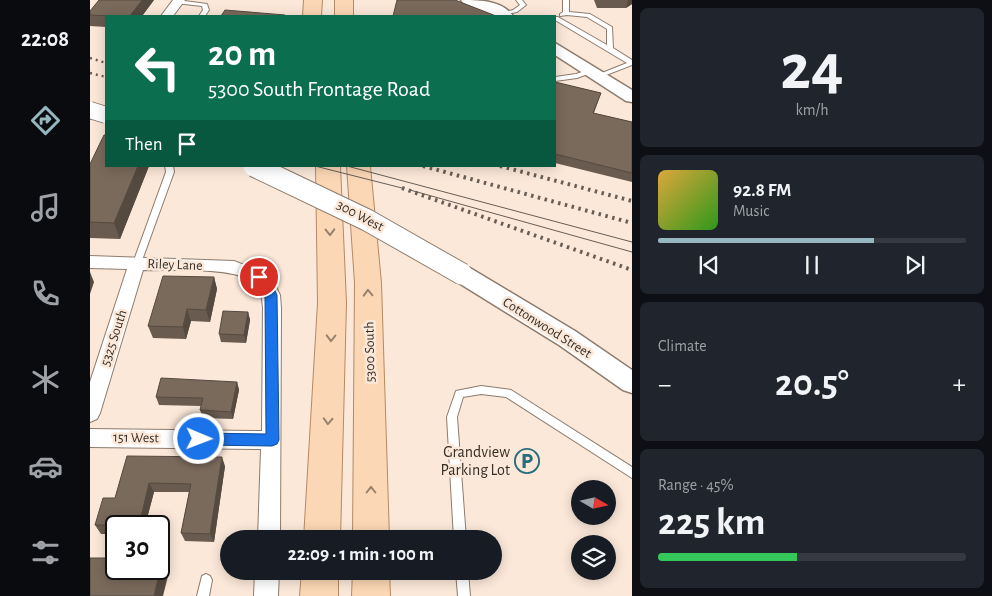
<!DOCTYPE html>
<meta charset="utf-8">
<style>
:root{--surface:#171b24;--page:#20242c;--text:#f1f3f6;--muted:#9ea1a6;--line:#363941;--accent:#96b7bf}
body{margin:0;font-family:"Alegreya Sans",sans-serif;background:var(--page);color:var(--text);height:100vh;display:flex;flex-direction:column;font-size:19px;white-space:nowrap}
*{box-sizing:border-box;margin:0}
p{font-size:16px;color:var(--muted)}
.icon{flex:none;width:28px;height:28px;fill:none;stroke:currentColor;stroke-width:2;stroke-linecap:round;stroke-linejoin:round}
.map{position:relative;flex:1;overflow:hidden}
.side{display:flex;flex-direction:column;gap:8px;padding:8px;background:#0d0f14;width:360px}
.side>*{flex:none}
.guide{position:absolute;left:15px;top:15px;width:451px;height:152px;border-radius:0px;box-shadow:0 2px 12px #0003;background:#0b6e4f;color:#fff;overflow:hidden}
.needle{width:32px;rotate:99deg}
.fabs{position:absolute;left:481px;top:480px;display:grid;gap:10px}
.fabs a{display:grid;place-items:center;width:45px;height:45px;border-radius:50%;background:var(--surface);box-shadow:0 2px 12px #0003;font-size:25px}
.speed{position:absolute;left:15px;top:515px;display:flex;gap:10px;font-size:25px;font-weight:700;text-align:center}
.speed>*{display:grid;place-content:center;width:65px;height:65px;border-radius:50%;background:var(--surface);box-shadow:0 2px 12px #0003;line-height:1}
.speed .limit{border:2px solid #111;border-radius:8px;background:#fff;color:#111}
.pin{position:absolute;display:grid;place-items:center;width:42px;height:42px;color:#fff;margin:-21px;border:2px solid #fff;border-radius:50%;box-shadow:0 1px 5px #0007}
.me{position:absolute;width:55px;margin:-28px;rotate:91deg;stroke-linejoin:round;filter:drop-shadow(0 0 4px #0008)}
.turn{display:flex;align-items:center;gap:18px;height:105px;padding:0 20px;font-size:22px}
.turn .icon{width:65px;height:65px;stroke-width:2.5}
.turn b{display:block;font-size:35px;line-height:42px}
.then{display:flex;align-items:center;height:48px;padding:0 20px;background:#0003;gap:10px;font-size:19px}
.big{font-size:38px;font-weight:700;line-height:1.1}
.side .tile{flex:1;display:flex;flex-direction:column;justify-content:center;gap:8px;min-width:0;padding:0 18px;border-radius:8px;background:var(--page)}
.side .dial{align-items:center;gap:0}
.dial b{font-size:65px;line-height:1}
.song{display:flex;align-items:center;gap:15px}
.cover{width:60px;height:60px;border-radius:8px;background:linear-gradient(135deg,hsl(40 70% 55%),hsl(110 70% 35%))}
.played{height:5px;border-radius:2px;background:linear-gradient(90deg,var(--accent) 70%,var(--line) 70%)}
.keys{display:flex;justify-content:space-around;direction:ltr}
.heat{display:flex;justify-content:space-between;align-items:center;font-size:28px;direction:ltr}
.charge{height:8px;border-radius:4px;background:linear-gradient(90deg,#34c759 45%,var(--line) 0)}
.trip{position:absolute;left:130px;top:530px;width:282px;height:50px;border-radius:25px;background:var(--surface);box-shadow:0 2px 12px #0003;font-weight:700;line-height:50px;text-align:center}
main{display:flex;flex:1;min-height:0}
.tab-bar{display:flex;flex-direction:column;width:90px;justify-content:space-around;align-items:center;background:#090b0e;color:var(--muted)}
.tab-bar .icon{width:35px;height:35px}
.tab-bar .selected{color:var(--accent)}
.tab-bar b{font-size:22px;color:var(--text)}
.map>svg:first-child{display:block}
</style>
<main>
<nav class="tab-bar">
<b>22:08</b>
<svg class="icon selected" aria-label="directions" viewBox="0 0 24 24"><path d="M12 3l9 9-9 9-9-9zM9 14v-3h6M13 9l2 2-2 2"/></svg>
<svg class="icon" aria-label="music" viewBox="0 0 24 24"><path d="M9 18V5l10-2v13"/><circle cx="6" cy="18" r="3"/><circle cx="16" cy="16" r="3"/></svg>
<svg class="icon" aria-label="phone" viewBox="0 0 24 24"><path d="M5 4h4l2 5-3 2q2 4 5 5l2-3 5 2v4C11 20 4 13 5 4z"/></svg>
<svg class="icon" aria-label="climate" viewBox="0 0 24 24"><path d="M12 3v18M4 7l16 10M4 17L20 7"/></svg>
<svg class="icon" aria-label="car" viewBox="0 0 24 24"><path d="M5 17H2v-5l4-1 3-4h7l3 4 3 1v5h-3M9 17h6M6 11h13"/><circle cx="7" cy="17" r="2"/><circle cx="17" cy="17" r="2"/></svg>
<svg class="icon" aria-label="filters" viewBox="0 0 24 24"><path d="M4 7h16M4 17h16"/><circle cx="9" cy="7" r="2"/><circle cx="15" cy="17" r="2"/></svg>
</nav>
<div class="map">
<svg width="542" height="596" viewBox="0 0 542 596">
<rect width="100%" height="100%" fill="#fbe8d9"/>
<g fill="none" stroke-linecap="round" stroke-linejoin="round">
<defs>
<path id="service" d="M87,0L117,4L119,10L115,16H109L113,10L112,6L85,3L84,2Z
M426,0H432L436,5L427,12L411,15V13L423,10L430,5Z
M473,0H479V12L500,14L522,27L523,48L542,60V65L511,77H507V75L537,63L465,20V17H468L517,45V29L497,17L477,15L470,16V14L473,12Z
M501,69L503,70V72L487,78L465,81V77L486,74Z
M75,166H83L84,172L51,263L50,265H44L43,263L76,172Z
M391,386L421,390L542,467V478L416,397L391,394L373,397L367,417L376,539H364L357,417L366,391Z
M366,571H378L380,596H368Z
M116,574L120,576L122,580L119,596H107L112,576Z"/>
<path id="minor" d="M83,0H95L83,16H71Z
M0,256L144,261L175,273L183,281L190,295L191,308L190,539H168L171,449L0,447V429L172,431L173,308C172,298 172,290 164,283C146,266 79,271 53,270L10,413L7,419L0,422V382L37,269L0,268Z
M165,571H189L188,596H164Z"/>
<path id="tertiary" d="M371,0C388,0 412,0 423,16H406L373,3Z
M465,43L542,90V102L536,101L465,55Z
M372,266L380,268L485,331L542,370V393L533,390L469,345L364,280L361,274L364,268Z"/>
<path id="primary" d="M214,0H232L231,16H213Z
M245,0H263V16H245Z
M226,166H250L256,303L250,539H214L228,303Z
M257,166H280L291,283L299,539H263L265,283Z
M212,571H248V596H210Z
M263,571H299L300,596H262Z"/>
</defs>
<use href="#service" stroke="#8d7c6e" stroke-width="2"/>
<use href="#minor" stroke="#8d7c6e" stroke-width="2"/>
<use href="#tertiary" stroke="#8d7c6e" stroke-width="3"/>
<use href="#primary" stroke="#b48a64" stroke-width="2"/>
<use href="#service" fill="#fff" fill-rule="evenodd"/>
<use href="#minor" fill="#fff" fill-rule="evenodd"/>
<use href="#tertiary" fill="#fff" fill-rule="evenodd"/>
<use href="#primary" fill="#fbd7b5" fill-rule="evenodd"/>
<path stroke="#685e56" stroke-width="1" d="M0,119L16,121
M225,166L312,188
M257,166L542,242
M320,190L542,252"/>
<path stroke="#685e56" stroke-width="2.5" stroke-dasharray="2 4" stroke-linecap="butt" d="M0,58L16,63
M0,73L16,77"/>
<path stroke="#685e56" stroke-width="4" stroke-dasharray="2.5 4.5" stroke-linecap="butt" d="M333,166L542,223
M410,166L542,201
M312,188L542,270"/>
<defs>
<path id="tertiary-bridge-far1" d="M0,110L16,115"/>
<path id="tertiary-bridge" d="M164,166L277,220L372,274"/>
</defs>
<use href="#tertiary-bridge-far1" stroke="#8d7c6e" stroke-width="18" stroke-linecap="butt"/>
<use href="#tertiary-bridge" stroke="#8d7c6e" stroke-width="23" stroke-linecap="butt"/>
<use href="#tertiary-bridge-far1" stroke="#fff" stroke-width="16"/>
<use href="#tertiary-bridge" stroke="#fff" stroke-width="21"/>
</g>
<path fill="#695b4f" d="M64,0L52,16H16V27L0,26V11Z
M504,0H542V4L536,8H507Z
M465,82L511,93L504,113L542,122V182L465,163Z
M0,164L16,166H59L30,239L0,238Z
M124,277L127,289L120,322L101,321L96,339L63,338L58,326Z
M158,312L160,320L156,343L131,342L129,334Z
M147,382L149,390L143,419L113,418L110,410L111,406L69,405L66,397Z
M37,456L135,466L124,542L95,541L91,533L99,492H64L55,526H26V534H11L5,525L25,498Z"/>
<path fill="#554a40" d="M52,0H64L52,16H40Z
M538,0H542V4L536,8Z
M48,166H59L30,239L24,223Z
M0,272L4,282L0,294Z
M124,277L127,289L120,322L116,310Z
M97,309L101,321L96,339L93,327Z
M158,312L160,320L156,343L154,335Z
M147,382L149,390L143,419L141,412Z
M132,457L135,466L124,542L120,534Z
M59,483L64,492L55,526H49Z
M72,560L79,572L73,596H64Z"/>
<path fill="#7a6a5c" stroke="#554a40" d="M9,0H52L40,16H22L0,15V11Z
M307,0H365L406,16H303Z
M135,10L195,15L194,16H131Z
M465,82L511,93L503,113L542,122V173L465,154Z
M14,135H16V166H48L24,223L0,222V164Z
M73,276L124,277L116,310L97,309L93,327L58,326Z
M133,311L158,312L154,335L129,334Z
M71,378L147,382L141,412L110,410L113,398L66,397Z
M37,456L132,457L120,534L91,533L101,484L59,483L49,526L5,525L13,498H25Z
M0,558H26V569H69V560H72L64,596H0Z"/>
<defs><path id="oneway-chevron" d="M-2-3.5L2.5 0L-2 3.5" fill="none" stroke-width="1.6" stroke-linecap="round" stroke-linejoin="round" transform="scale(1.25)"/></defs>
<g stroke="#98826e">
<use href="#oneway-chevron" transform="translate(240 232) rotate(89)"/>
<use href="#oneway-chevron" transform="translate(278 293) rotate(-92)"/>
<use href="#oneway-chevron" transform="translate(241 338) rotate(91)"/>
<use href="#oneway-chevron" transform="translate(238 421) rotate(93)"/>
<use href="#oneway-chevron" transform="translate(281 490) rotate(-90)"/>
</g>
<path fill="#1a73e8" stroke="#114b97" d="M169,273L181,283L187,295L189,440L187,444L182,446L109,445L105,443L103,439L105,435L109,433L176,434L175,295L163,277Z"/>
<defs>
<symbol id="parking-ring" viewBox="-11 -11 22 22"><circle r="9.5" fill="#fbe8d9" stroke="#276e7b" stroke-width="1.5"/><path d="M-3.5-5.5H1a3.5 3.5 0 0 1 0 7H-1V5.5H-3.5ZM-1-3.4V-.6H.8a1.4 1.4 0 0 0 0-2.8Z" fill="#276e7b"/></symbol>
</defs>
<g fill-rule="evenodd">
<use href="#parking-ring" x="423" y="447" width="28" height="28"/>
</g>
<g text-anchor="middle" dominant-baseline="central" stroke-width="5" stroke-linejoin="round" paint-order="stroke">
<g font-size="14" fill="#352e28" stroke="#fbe8d9">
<text transform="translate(270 216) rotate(28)">300 West</text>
<text transform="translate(85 265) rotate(2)">Riley Lane</text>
<text transform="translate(457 328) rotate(32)">Cottonwood Street</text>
<text transform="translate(24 338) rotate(-72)">5325 South</text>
<text transform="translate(280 352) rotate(-91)">5300 South</text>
<text transform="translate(46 438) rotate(1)">151 West</text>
</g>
<g font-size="16" fill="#352e28" stroke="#fbe8d9" text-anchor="end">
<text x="420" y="452">Grandview<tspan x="420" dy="18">Parking Lot</tspan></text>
</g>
</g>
</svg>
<div class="fabs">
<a><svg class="needle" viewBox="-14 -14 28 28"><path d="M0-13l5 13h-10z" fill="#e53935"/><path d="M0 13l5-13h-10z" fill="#9ea1a6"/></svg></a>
<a><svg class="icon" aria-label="layers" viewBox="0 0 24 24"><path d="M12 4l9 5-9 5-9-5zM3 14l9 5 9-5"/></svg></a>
</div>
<div class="speed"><div class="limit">30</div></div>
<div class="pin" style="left:169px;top:277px;background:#d93025"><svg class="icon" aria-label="arrive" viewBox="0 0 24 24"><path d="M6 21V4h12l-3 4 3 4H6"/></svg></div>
<svg class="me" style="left:109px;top:439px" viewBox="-20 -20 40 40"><circle r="17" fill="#1a73e8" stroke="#fff" stroke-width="3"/><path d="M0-11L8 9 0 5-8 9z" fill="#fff"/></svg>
<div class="trip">22:09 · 1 min · 100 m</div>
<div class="guide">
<div class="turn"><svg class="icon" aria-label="left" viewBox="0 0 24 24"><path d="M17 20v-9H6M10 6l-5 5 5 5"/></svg><div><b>20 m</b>5300 South Frontage Road</div></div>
<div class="then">Then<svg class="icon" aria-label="arrive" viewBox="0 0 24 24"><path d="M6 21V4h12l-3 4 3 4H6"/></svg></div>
</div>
</div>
<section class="side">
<div class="tile dial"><b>24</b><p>km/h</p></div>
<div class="tile">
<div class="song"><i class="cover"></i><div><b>92.8 FM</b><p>Music</p></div></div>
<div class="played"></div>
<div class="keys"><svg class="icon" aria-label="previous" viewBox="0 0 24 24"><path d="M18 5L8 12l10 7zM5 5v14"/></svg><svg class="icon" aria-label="pause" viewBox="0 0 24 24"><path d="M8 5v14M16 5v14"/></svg><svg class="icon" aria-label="next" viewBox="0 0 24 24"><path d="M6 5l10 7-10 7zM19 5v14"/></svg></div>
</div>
<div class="tile"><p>Climate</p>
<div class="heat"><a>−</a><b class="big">20.5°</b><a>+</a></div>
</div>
<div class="tile"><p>Range · 45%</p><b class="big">225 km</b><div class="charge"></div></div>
</section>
</main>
